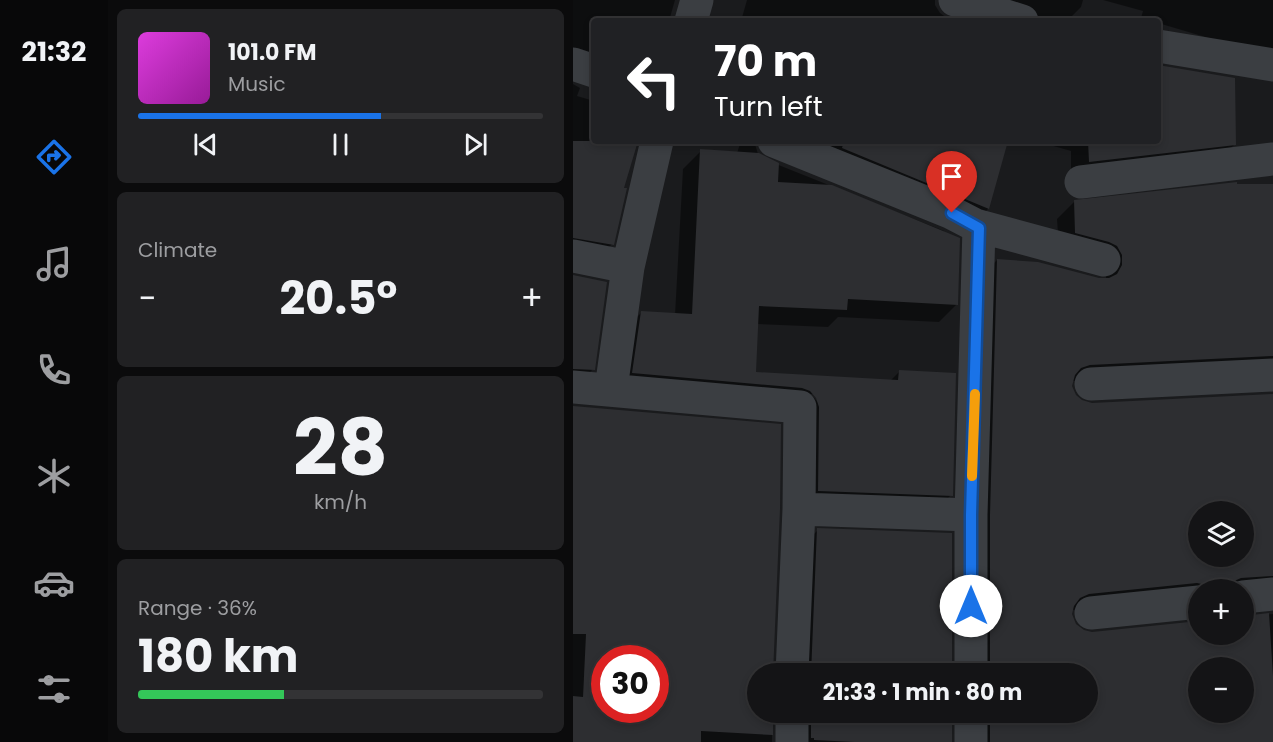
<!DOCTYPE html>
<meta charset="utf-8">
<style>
:root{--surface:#141416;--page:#212123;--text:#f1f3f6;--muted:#9d9ea1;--line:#333335;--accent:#1a73e8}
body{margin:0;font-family:Poppins,sans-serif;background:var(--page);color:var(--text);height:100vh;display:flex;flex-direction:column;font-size:22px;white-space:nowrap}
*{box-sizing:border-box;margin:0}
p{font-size:20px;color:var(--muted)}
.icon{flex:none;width:33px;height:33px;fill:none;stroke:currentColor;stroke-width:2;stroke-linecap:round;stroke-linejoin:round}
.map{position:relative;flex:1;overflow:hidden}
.details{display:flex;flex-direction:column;gap:9px;padding:9px;background:#0b0b0c;width:465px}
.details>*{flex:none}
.guide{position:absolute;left:18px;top:18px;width:570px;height:126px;border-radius:6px;box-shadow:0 3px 9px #0003,0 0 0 2px var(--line);background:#202124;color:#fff;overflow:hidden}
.fabs{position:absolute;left:615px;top:501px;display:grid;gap:12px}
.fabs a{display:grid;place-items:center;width:66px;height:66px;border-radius:50%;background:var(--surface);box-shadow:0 3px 9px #0003,0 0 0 2px var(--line);font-size:30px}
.speed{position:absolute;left:18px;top:645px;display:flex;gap:12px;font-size:30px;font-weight:700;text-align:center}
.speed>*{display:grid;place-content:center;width:78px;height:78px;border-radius:50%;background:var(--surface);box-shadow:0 3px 9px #0003,0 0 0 2px var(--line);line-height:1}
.speed .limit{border:9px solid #d22;background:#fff;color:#111}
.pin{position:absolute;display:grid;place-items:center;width:51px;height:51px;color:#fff;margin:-62px -26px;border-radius:50% 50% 50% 0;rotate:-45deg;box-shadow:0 0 6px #0007}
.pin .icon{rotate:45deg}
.me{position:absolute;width:66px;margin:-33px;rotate:0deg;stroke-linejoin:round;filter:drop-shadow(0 0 4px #0008)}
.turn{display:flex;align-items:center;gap:21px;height:126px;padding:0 24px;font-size:27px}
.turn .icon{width:78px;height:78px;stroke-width:2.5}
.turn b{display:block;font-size:42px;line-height:51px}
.big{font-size:45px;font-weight:700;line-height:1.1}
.details .card{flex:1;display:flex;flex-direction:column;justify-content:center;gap:9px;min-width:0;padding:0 21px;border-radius:9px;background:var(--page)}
.details .dial{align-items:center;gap:0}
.dial b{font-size:78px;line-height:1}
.song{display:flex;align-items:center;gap:18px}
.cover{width:72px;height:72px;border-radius:9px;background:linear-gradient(135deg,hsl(300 70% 55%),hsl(300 70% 35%))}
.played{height:6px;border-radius:3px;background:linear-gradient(90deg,var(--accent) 60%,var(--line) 60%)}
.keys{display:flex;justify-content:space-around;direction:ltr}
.heat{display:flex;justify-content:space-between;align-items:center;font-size:33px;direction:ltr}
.charge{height:9px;border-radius:4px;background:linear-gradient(90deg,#34c759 36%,var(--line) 0)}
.trip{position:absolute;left:174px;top:663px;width:351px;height:60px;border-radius:30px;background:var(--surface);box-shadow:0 3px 9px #0003,0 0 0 2px var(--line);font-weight:700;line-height:60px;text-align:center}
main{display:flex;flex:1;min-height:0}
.dock{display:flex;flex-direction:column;width:108px;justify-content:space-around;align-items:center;background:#080809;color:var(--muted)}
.dock .icon{width:42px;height:42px}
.dock .on{color:var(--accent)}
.dock b{font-size:27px;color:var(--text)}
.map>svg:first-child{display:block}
</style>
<main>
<nav class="dock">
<b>21:32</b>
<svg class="icon on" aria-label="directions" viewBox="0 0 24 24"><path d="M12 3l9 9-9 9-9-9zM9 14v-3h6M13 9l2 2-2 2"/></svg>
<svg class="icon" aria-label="music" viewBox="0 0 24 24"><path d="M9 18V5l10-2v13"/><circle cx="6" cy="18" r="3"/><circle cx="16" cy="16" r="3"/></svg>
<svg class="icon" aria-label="phone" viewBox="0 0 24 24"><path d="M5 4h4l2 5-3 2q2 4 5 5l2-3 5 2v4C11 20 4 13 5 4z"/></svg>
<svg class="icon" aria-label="climate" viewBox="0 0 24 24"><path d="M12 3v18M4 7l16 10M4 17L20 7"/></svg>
<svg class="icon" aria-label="car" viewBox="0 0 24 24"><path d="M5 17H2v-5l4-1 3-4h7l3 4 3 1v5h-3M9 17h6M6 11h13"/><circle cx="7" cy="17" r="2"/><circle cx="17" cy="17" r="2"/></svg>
<svg class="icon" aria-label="filters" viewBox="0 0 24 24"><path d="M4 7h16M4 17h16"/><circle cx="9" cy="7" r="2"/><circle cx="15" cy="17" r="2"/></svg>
</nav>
<section class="details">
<div class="card">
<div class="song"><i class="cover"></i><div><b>101.0 FM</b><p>Music</p></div></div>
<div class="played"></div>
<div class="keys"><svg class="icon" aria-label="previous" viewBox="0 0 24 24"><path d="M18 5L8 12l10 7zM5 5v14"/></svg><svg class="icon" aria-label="pause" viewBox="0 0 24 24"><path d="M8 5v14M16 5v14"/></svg><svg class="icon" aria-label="next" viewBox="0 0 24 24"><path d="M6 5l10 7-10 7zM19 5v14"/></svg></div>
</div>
<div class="card"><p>Climate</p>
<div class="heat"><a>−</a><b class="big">20.5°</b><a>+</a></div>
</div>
<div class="card dial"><b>28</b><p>km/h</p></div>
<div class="card"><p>Range · 36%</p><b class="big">180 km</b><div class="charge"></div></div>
</section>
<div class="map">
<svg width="700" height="742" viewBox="0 0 700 742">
<rect width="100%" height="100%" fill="#1a1b1d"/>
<path fill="#0007" fill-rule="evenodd" d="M0,0H102L96,21H21V48L2,67L0,66Z
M174,0H362V5L367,13L374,18L373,21H168Z
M402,0H510L508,7L494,21H477Z
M530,0H700V57L585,23V21L568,18L570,11Z
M585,67L662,144L644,162L498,179V151L463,141H585Z
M0,84L7,88L4,96L21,101V141H64L49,189L39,244L23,261L0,256Z
M168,141H181L185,154L193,160L371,231L384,304L366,322L265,317L255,327L184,324L181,373L317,381L326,372L378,495L360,513L228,508L226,416L42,391L50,331L68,313L102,315L110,169L128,151L164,153ZM237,394H241L247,404Z
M190,141H434L415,209L397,226Z
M662,185H700V384L682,372L499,381L498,386L501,395L508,402L519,404L700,395V603L670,590H626L607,599L498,610V614L502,625L510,632L519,633L670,634L672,617L700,614V742H401L391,712H514V674H401L408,277L424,260L533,280V272L486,249L484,219L501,202ZM626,512H670V556H626ZM626,668H670V712H626Z
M0,277L20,369L4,386H0Z
M0,407L184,674V712H199V742H0ZM32,658H82V710H32Z
M245,530L378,674H222L228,547Z
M212,712H378V742H222Z"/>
<path fill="#2d2e31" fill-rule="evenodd" d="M585,65L662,78L663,145L516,162L515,141H585Z
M0,141H65L51,188H54L41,245L0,238Z
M271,141H435L416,209L269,148Z
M127,149L186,153L206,163L205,182L259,185L387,238L385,305L275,299L274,310L186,306L183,372L325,380L326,370L383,373L380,496L245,491L246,407L243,398L237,391L229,388L59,373L68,311L119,314Z
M664,182V184H700V356L517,365L508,368L502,375L499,386L503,395L509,400L519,403L700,394V576L668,578L659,582L653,590H639L633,585L624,583L516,594L507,598L501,606L499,614L503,624L511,630L519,632L626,621V634H670V616L696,613L700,676V742H417V712H514V674H417V515L424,259L465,262L526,278H536L544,274L549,265V255L544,246L536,242L502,233L501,200ZM626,512H670V556H626ZM626,668H670V712H626Z
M0,275L34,282L22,370L0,369Z
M0,406L208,424L207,509L200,674H184V712H200V735L128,731V742H0V696L10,697L13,634H0ZM32,658H82V710H32Z
M244,528L379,533V674H238Z
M238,712H379V742H281L241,740V738H238Z"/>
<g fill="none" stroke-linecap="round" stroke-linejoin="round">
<path stroke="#3b3e42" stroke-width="33" d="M382,0L449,21
M118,21L124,0
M585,46L700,65
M0,64L21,71
M201,141L379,213L406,227L398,515V674
M508,182L700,159
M402,225L531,260
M0,256L55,267
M518,384L700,375
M0,387L227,407L226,509L219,674
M38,389L55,267L84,141
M226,509L398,515
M670,597L700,594
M518,613L626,602
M398,712V742
M219,742V712"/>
</g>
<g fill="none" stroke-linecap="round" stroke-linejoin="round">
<defs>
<path id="route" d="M379,213L406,228L398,515V606"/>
</defs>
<use href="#route" stroke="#114b97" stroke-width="15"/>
<use href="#route" stroke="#1a73e8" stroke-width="10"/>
<path stroke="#f59e0b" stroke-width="10" d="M399,476L402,394"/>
</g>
</svg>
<div class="fabs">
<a><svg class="icon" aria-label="layers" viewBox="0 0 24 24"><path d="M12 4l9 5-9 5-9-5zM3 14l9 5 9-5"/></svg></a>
<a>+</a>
<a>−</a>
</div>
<div class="speed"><div class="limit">30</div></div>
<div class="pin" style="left:379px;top:213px;background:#d93025"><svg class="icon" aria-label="arrive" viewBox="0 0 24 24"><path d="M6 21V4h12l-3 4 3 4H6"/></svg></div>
<svg class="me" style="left:398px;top:606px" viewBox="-20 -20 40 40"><circle r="19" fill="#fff"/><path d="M0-13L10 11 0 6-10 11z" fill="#1a73e8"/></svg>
<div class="trip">21:33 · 1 min · 80 m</div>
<div class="guide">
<div class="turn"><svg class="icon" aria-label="left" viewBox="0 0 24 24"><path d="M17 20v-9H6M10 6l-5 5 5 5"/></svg><div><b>70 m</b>Turn left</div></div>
</div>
</div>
</main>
